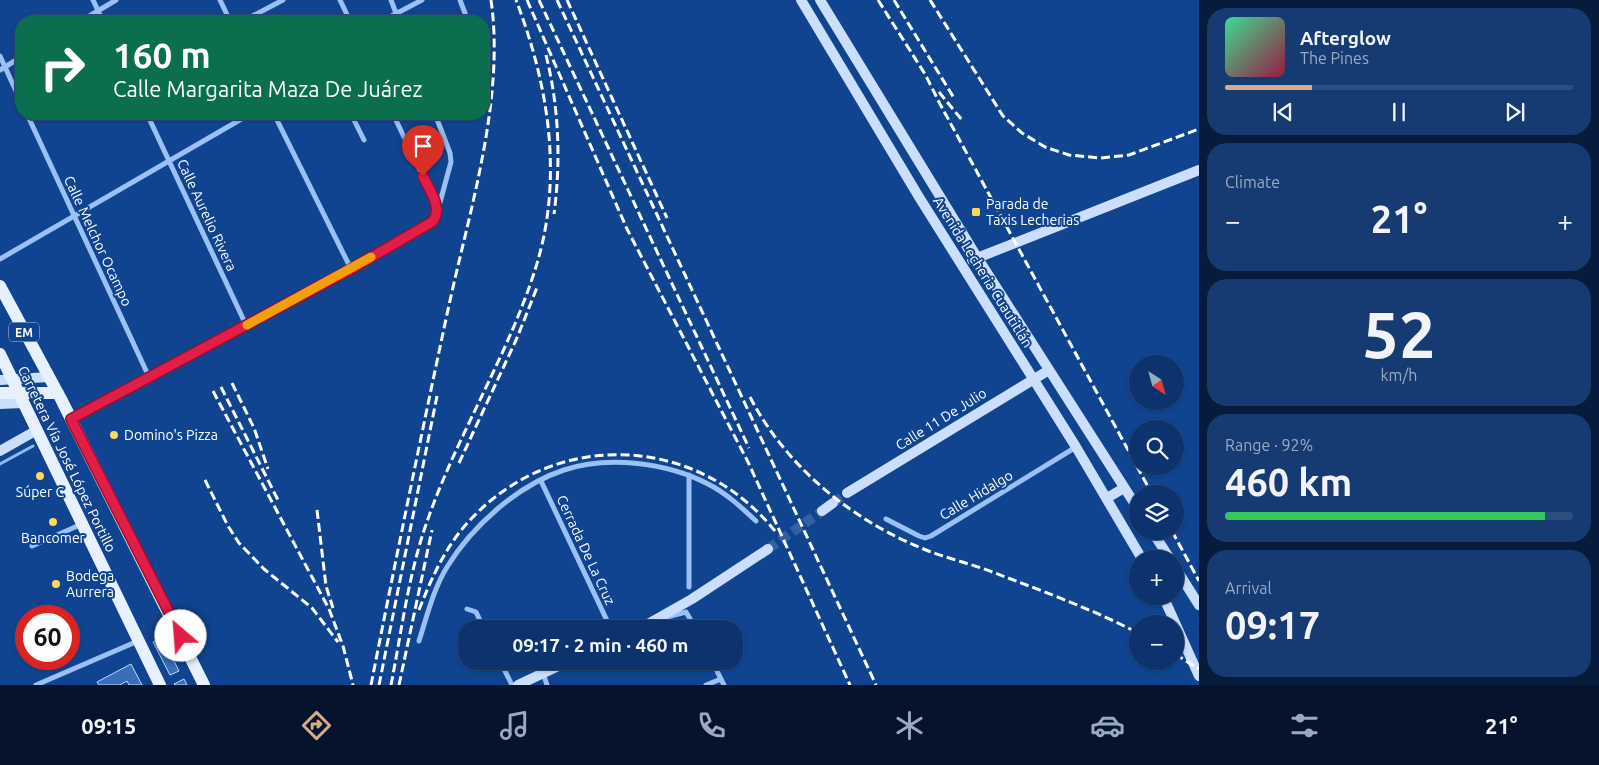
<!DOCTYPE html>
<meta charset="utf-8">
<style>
:root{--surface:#0c336d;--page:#153b72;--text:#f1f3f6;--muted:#9aaac2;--line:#2c4e80;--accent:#d6ab8b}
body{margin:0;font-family:Ubuntu,sans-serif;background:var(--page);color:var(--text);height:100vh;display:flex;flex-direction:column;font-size:19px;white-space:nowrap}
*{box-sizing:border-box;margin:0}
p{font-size:16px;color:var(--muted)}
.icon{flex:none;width:28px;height:28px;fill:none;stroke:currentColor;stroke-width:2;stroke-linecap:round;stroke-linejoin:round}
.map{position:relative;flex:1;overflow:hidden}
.details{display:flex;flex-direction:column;gap:8px;padding:8px;background:#071c3c;width:400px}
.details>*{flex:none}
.banner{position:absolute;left:15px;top:15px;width:475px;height:105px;border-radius:20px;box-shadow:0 1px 4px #0004,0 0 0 1px var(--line);background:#0b6e4f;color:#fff;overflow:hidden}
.needle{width:32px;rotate:144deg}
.controls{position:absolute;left:1129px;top:355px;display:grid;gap:10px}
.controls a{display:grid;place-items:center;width:55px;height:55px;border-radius:50%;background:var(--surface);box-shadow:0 1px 4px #0004,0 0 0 1px var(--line);font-size:25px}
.speed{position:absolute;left:15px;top:605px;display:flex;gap:10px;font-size:25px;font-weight:700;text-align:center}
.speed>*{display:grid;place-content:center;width:65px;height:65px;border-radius:50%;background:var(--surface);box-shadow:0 1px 4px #0004,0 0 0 1px var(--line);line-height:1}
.speed .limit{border:8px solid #d22;background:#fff;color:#111}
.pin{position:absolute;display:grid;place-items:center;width:42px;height:42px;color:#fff;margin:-51px -21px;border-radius:50% 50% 50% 0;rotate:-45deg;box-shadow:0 0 5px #0007}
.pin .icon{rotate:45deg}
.me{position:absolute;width:55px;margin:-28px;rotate:333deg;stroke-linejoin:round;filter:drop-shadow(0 0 4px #0008)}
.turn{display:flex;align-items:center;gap:18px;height:105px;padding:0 15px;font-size:22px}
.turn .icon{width:65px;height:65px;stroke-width:2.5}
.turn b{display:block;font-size:35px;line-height:42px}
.big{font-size:38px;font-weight:700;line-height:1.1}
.details .tile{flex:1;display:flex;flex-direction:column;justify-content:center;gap:8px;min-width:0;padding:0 18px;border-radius:20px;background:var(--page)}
.details .dial{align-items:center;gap:0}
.dial b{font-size:65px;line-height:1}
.song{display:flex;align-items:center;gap:15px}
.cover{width:60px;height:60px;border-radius:8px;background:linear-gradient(135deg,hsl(150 70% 55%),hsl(340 70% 35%))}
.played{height:5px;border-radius:2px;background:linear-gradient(90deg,var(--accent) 25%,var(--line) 25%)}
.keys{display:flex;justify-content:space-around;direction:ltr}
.heat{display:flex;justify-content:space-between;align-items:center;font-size:28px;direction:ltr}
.charge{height:8px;border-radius:4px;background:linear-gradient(90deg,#34c759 92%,var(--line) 0)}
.trip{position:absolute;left:458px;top:620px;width:285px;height:50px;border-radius:20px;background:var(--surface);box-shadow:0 1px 4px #0004,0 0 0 1px var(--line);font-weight:700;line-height:50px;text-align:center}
.dock{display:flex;height:80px;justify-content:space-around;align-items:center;background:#05142c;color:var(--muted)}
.dock .icon{width:35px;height:35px}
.dock .active{color:var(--accent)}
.dock b{font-size:22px;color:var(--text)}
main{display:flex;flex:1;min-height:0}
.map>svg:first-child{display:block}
</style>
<main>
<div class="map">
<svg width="1199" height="685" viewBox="0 0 1199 685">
<rect width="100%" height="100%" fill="#104491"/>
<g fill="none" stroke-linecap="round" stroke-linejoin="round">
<path stroke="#8dbaf7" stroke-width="3" d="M0,464L33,446"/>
</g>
<path fill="#396eba" stroke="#c3dbfd" d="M162,637L179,671L170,675L153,642Z
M131,664L142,685H129L127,681L120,685H99L97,682Z
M184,679L187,685H175L174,684Z"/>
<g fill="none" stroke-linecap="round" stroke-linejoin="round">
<path stroke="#3460a2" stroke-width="10" stroke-dasharray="10 5" stroke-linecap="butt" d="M833,503L847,493
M768,549L822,511"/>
<path stroke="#9bc0f3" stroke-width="5" d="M93,0L103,21
M220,0L230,21
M340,0L350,21
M391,0L399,21
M460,0L468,21
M81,21L116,0
M243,21L283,0
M382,21L422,0
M0,56L21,102
M0,70L21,57
M27,114L149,377
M147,114L246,325
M274,114L351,269
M351,114L364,140
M393,114L438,208
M0,259L250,114
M72,418L351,269L432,222L436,217L451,162L450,153L435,114
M541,481L611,629
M886,519L919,536L925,538L931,536L1076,447
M32,546L82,524
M689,587V475
M467,609L476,612L484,629
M667,617L686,612L696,629
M419,641C427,616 433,590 447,567C472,526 518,485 564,470C608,455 668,463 708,484C726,493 741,507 756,521
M500,661L512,685
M712,661L724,685
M543,673L547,685
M36,685L138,641
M706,685L721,679"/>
<path stroke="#cbdefd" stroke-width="10" d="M801,0L919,197L1076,447L1142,559
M820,0L977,257L1138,509
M972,260L1199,170
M0,380L49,377
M0,404L23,403
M0,451L37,430
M847,493L1049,370
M1107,498L1124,488
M822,511L833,503
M1152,531L1170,559
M1175,567L1199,605
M1163,596L1199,676
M639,629L692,599L768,549
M518,685L569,661"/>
<path stroke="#e7f0ff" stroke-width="12" d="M0,286L61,399L204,685
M0,354L160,685
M0,393H58"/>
<path stroke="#fff" stroke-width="3" stroke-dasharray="9 4" stroke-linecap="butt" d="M527,0L627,229L748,462L850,685
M539,0L749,448
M557,0L876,685
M567,0L667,218
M878,0L925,74L940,104L1152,494
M894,0L954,98
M930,0L1003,116L1022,133L1045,147L1069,155L1101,158L1129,155L1199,129
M546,55C559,107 561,161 554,214
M939,92L962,120
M232,383L254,428L268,469
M221,387L278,500
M213,391L329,609L343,646L353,685
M750,397C787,468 853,521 926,550C949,559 972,564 995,573C1042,591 1092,609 1138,633
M459,463L517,338L538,285
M205,480L228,526L239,543L264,569L312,608L338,642
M317,510L326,586L333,608
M1172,531L1199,581
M419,610C432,577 446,545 471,519C557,428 697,435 775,531
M1175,654L1199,669
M371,685C396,558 422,431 449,305C470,209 505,98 491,0
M379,685L437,396
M391,685C402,629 409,570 429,516C459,432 508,355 535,270C564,180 549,86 516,0
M399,685L432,530"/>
</g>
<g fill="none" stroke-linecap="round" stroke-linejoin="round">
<defs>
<path id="route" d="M181,636L71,419L351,269L432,222C444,208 429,190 423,176"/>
</defs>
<use href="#route" stroke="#92132f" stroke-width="12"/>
<use href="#route" stroke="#e11d48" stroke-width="9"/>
<path stroke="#f59e0b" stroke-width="9" d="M247,325L371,257"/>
</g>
<g fill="#ffd75d" stroke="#104491" stroke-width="2">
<rect x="971" y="207" width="10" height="10" rx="2.5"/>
<circle cx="114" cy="435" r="5"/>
<circle cx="40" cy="476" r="5"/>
<circle cx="53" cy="522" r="5"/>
<circle cx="56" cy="584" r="5"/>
</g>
<g text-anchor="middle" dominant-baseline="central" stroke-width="4" stroke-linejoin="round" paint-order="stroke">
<rect fill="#104491" stroke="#b7c7de" stroke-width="1" x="9" y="322.5" width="30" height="19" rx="4"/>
<g font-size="12" font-weight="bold" fill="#fff">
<text x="24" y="332">EM</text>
</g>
<g font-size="14" fill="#fff" stroke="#104491" text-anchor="start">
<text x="986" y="204">Parada de<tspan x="986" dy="16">Taxis Lecherias</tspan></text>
<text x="124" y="435">Domino's Pizza</text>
<text x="40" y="492" text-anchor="middle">Súper C</text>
<text x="53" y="538" text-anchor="middle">Bancomer</text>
<text x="66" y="576">Bodega<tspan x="66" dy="16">Aurrera</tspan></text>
</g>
<g font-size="14" fill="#fff" stroke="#104491">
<text transform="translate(207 215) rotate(65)">Calle Aurelio Rivera</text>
<text transform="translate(98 241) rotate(65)">Calle Melchor Ocampo</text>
<text transform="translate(983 272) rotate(58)">Avenida Lecheria Cuautitlán</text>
<text transform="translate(941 419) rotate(-32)">Calle 11 De Julio</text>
<text transform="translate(67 459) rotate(64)">Carretera Vía José López Portillo</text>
<text transform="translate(976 495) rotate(-31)">Calle Hidalgo</text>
<text transform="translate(586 550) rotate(65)">Cerrada De La Cruz</text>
</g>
</g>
</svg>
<div class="controls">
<a><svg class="needle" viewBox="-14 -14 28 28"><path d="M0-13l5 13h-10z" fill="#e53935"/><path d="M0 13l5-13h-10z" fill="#9aaac2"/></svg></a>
<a><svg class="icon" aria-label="search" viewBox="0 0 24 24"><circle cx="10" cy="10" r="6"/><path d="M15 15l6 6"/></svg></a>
<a><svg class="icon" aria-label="layers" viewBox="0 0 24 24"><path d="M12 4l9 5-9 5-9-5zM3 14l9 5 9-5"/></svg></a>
<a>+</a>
<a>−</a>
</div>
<div class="speed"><div class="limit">60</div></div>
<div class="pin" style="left:423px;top:176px;background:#d93025"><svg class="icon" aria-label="arrive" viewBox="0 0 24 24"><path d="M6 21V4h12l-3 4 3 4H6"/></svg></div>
<svg class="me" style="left:181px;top:636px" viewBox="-20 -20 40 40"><circle r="19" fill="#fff"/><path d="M0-13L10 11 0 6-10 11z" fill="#e11d48"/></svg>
<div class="trip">09:17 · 2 min · 460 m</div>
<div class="banner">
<div class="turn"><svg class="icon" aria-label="right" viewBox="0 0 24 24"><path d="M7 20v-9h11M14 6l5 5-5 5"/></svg><div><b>160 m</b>Calle Margarita Maza De Juárez</div></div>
</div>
</div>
<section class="details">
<div class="tile">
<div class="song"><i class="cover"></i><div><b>Afterglow</b><p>The Pines</p></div></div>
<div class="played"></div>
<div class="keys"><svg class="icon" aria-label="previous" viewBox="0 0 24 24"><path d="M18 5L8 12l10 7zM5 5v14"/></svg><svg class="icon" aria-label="pause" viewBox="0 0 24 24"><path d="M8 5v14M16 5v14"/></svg><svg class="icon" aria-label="next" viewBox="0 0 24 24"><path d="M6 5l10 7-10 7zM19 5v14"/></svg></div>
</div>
<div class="tile"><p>Climate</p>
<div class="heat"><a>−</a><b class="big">21°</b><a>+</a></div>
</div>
<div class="tile dial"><b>52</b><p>km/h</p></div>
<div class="tile"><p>Range · 92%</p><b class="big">460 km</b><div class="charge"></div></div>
<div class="tile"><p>Arrival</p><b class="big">09:17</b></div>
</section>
</main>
<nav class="dock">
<b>09:15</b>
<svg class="icon active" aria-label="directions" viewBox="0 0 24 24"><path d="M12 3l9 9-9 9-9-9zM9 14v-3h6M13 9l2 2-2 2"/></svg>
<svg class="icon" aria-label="music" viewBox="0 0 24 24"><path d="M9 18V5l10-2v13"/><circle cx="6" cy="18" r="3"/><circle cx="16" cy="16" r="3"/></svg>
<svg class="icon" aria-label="phone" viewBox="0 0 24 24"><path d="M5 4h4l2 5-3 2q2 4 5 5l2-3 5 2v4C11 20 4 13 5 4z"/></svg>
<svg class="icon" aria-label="climate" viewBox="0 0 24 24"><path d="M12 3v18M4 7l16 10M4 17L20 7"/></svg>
<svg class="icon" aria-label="car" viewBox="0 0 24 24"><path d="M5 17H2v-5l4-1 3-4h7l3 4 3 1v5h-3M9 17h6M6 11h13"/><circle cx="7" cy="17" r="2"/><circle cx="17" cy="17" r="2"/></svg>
<svg class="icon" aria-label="filters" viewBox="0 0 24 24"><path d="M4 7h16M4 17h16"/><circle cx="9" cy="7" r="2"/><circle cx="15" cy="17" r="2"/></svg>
<b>21°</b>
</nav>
